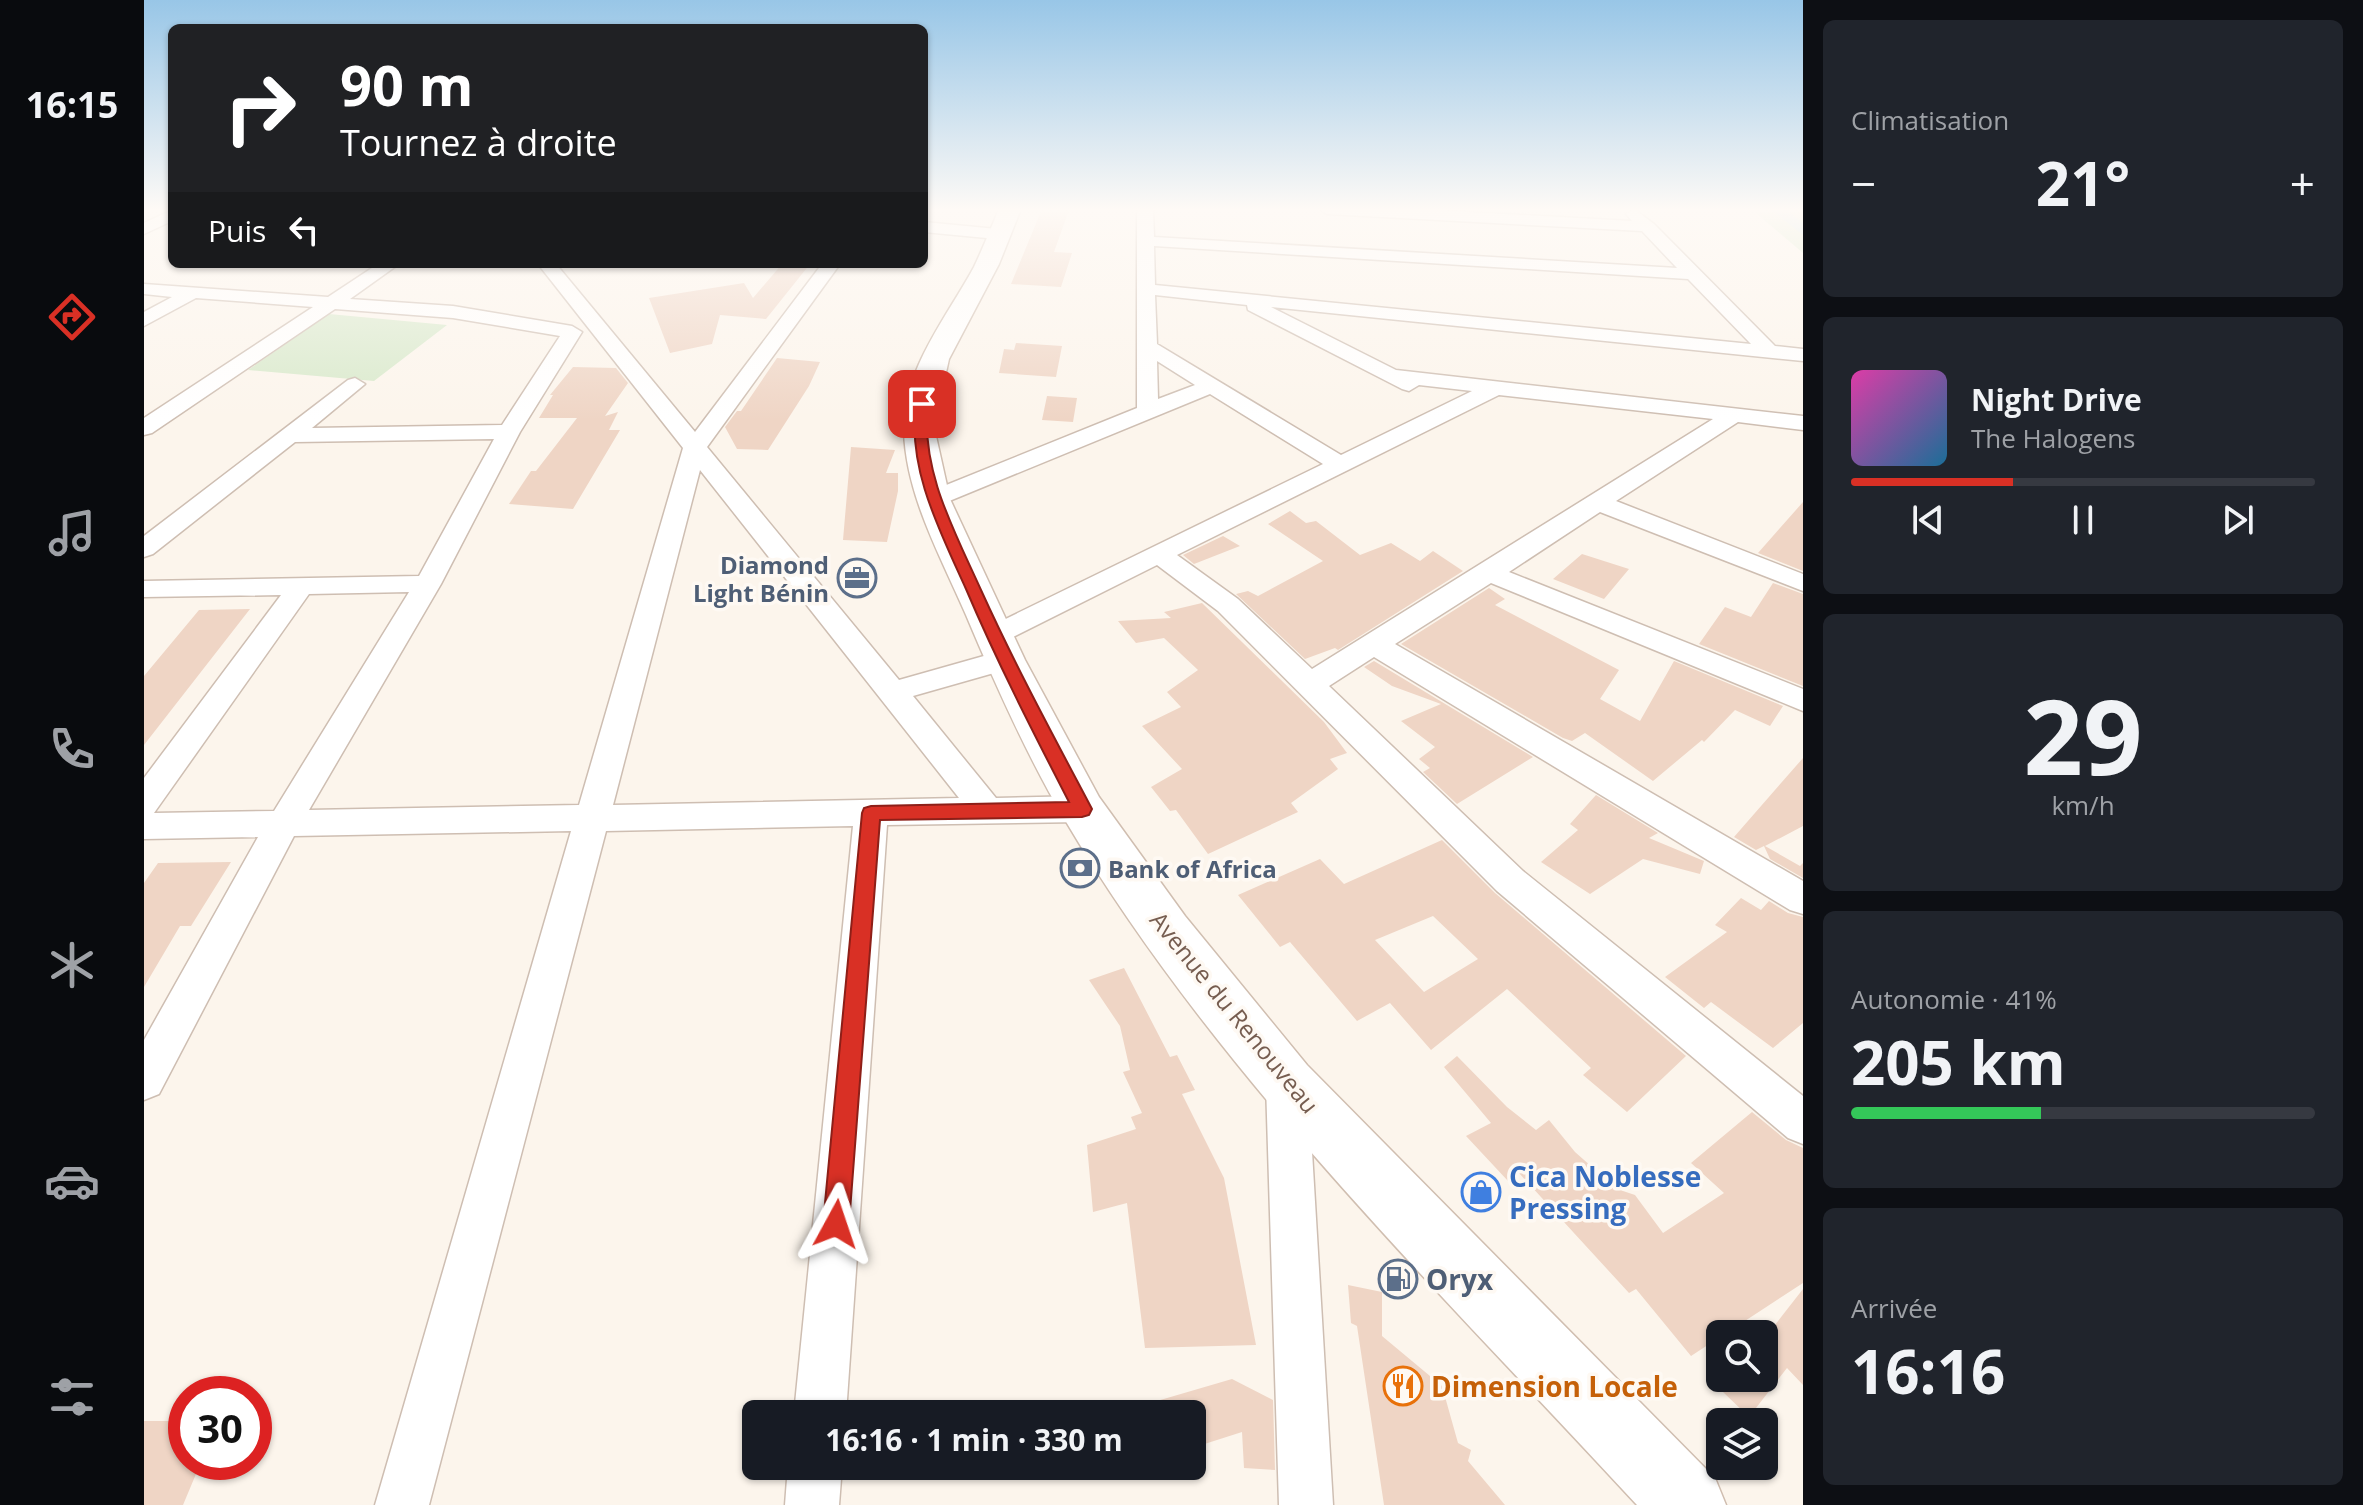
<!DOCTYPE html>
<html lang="fr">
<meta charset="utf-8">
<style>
:root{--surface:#171b24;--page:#20242c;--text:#f1f3f6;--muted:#9ea1a6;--line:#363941;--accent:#d93025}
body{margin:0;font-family:"Open Sans",sans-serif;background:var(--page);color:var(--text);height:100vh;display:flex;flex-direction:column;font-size:30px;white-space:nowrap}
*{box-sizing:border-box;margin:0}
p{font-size:26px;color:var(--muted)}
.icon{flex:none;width:44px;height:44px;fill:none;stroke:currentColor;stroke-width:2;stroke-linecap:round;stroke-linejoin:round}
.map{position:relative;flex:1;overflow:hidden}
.details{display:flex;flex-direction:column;gap:20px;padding:20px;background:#0d0f14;width:560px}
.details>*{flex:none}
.guide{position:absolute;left:24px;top:24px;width:760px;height:244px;border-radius:12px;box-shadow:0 2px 6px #0004;background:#202124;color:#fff;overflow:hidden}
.tools{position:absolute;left:1562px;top:1320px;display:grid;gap:16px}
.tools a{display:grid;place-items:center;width:72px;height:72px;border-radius:12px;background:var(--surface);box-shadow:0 2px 6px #0004;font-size:40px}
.speed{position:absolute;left:24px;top:1376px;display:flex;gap:16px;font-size:40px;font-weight:700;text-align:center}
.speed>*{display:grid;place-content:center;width:104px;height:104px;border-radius:50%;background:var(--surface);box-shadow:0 2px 6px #0004;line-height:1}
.speed .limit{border:12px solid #d22;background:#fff;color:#111}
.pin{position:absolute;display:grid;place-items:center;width:68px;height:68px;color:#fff;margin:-34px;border-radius:16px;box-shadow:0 4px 12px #0006}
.me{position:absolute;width:88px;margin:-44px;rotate:5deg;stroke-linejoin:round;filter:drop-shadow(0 0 6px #0008)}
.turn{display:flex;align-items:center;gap:28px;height:168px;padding:0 40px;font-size:36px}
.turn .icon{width:104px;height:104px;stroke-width:2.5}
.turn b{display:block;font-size:56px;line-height:68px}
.then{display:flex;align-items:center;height:76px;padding:0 40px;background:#0003;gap:16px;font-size:30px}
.big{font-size:60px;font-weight:700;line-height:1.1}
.details .tile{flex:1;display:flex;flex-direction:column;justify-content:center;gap:12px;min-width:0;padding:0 28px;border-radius:12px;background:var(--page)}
.details .dial{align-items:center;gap:0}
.dial b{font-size:104px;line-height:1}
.song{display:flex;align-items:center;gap:24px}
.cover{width:96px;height:96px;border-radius:12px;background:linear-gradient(135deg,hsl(320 70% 55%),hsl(200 70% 35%))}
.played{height:8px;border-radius:4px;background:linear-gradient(90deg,var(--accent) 35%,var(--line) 35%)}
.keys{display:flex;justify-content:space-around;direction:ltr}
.heat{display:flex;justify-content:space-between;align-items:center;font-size:44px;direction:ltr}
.charge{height:12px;border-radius:6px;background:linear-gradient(90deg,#34c759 41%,var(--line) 0)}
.trip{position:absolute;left:598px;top:1400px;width:464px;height:80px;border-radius:12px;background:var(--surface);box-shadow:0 2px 6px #0004;font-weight:700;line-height:80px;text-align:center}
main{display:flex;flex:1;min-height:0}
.tab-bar{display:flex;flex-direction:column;width:144px;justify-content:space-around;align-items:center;background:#090b0e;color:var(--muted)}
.tab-bar .icon{width:56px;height:56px}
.tab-bar .selected{color:var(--accent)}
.tab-bar b{font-size:36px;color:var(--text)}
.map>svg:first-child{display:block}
</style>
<main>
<nav class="tab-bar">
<b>16:15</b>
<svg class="icon selected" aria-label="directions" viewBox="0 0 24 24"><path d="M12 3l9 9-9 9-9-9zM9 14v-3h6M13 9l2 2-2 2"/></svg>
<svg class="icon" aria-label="music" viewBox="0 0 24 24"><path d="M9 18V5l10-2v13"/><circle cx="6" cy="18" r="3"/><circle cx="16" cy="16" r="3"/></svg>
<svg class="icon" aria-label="phone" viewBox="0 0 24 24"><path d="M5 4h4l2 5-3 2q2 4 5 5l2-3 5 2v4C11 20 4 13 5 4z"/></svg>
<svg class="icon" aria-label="climate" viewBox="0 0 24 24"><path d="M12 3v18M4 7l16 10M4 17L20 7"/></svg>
<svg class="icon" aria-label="car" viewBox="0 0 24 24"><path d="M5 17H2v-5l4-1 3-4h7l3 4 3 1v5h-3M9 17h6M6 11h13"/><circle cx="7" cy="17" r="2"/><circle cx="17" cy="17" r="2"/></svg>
<svg class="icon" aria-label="filters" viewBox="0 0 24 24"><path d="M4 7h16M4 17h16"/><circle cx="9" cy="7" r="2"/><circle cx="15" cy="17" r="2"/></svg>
</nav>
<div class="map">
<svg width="1659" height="1505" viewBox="0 0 1659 1505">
<rect width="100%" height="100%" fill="#fcf5ec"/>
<path fill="#d8e9cb" d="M1606,209H1659V253L1612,213Z
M185,314L303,325L230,381L104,370Z"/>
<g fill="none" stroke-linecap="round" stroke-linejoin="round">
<path fill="#c1e0e5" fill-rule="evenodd" d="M1626,209H1642L1659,223V235Z"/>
</g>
<path fill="#efd5c5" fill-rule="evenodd" d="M898,209L925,210L910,252L928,253L917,287L867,284Z
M638,264H666L622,319L576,315L568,344L526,353L505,298L600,283L609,298Z
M872,343L918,346L912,377L855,373L860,349L870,350Z
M633,358L676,362L665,386L624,450L593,449L581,427L593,411H597Z
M429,367L472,368L484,383L461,416L474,412L465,430H476L429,509L365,504L387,471H392L433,418H395L409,395H406Z
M903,396L933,398L929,422L898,420Z
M707,447L751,450L742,473H754V491L743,542L699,540Z
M1659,502V571L1614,553Z
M1146,511L1162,523L1172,521L1216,555L1247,543L1276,561L1289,551L1319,571L1194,650L1191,648L1161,659L1092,594L1104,591L1114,596L1179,561L1124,524Z
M1079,536L1096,546L1050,564L1039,555Z
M1438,554L1485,569L1460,599L1409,579Z
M1629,583L1659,594V686L1555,644L1581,607L1607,617Z
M1345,588L1361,599L1351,605L1475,670L1456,699L1496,721L1530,661L1639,706L1626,726L1591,710L1560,742L1558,740L1509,781L1441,733L1428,741L1419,738L1257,644Z
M1058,603L1180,722L1203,753L1186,759L1194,769L1147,803L1154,812L1064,854L1032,810L1026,811L1007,787L1038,769L998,726L1037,707L1023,692L1054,670L1020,638L992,643L974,621L1027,618L1020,612Z
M106,609L0,745V676L55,610Z
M1230,661L1389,757L1313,804L1279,772L1286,768L1275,759L1291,747L1257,721L1297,704L1248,686L1220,667Z
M1659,758V826L1621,846L1656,866L1659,863V878L1626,859L1620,846L1612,850L1590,837Z
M1452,795L1514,833L1505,838L1560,861L1556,874L1499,859L1446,894L1397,862L1434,830L1426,824Z
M1298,840L1351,893L1542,1056L1483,1112L1439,1075L1447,1068L1363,989L1287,1050L1246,1003L1213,1021L1146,942L1136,947L1094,895L1176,859L1200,884ZM1289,916L1334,959L1280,992L1231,940Z
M87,862L47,926H36L0,987V883L14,863Z
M1597,898L1617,910L1625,901L1644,913L1659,917V1023L1629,1048L1567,1002L1560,1008L1521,977L1583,932L1571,925Z
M980,968L1026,1057L1033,1055L1051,1090L1038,1094L1080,1178L1112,1345L1001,1348L983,1203L949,1212L943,1145L992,1129L987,1117L998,1113L979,1072L986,1070L976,1026L945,980Z
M1313,1056L1363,1107L1392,1130L1405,1120L1431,1152L1473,1189L1491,1195L1519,1233L1580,1193L1547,1163L1608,1112L1642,1140L1659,1148V1283L1581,1334H1576V1337L1547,1356L1492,1289L1485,1293L1375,1173L1364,1181L1322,1136L1347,1123L1300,1067Z
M1204,1285L1238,1292V1336L1298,1386L1314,1443L1327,1450L1324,1461L1361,1505H1240L1213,1326L1207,1323Z
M1659,1289V1385L1643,1368L1605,1417L1579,1392L1589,1378H1620V1339Z
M1088,1379L1129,1400L1131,1470L1100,1468L1098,1432L1048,1448V1414H990L989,1408Z
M0,1421H42V1462H57L39,1505H0Z"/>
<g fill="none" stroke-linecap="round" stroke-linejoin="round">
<defs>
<path id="street" d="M993,209H1009L1010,237L1533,268L1498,231L1183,214L1175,209H1270L1488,221L1482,214L1490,209L1510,224L1631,346L1659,349V361L1127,307L1252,370L1659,416V430L1594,422L1472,501L1659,574V591L1456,512L1365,572L1659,689V711L1347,583L1251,644L1659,881V914L1646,910L1230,657L1185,686L1379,871L1659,1096V1144L1644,1138L1353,891L1074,611L1013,565L861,641L851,644L841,641L837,635L841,629L1179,464L1066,394L798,504H780L777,499L780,494L993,408ZM1010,246L1544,279L1607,344L1011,285ZM1011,295L1103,305L1104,310L1258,389L1265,391L1275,385L1328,391L1197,455L1013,344ZM1013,361L1051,385L1014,399ZM1355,395L1569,419L1168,669L1094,599L1033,555Z
M28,210V221L0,234V223Z
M780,222L853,229L861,234L853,239L780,232Z
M234,264H255L206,299L309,306L428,326L438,332L376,432L297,584L165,810L435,805L539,448L394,264H412L551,432L678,264H696L563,447L755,680L861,650L871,653L876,660L871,667L769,696L852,798L938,796L950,800L955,809L950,818L938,822L743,825L702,1414H650L709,826L462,831L285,1505H231L427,831L150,836L15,1094L0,1100V1040L114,837L0,839V778L137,595L0,597V581L275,576L350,439L151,442L9,554L0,557V536L204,380L211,378L221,384L168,428L358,425L416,336L309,318L191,309L8,433L0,435V418L169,307L52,298L0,326V312L28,297L0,294V284L184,297ZM556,470L815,798L469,805ZM265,592L130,811L10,813L165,594Z
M1143,1064L1158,1070L1164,1084L1189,1505H1135L1122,1084L1128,1070Z
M644,1466H698L695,1505H641Z"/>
<path id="secondary" d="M855,209H877L855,264L805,359L790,427L806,499L881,660L955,797L1041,916L1163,1065L1571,1478L1582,1505H1493C1294,1289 1071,1074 921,820C883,756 851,684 822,615C797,557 762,496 760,431C758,371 803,317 830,267C839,248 847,228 855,209Z"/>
</defs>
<use href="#street" stroke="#cebeb2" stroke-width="3"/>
<use href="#secondary" stroke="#d0beb0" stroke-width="3"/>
<use href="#street" fill="#fff" fill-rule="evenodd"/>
<use href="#secondary" fill="#fff" fill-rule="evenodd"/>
</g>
<linearGradient id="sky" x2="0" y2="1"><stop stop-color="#98c6e7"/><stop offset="0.5" stop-color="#fefaf6"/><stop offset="1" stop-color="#fefaf6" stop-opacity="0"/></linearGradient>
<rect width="1659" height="420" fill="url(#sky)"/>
<path fill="#d93025" stroke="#8d1f18" stroke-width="2" d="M778,400L784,404C776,470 811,532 837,590C871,665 910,737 948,809L945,815L938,817L736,820L705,1224L701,1234L692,1237L682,1234L679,1224L718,813L720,808L727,806L925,802C889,732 853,662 822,589C796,531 763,469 772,404Z"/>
<defs>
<symbol id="office-ring" viewBox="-11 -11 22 22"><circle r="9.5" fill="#fef9f3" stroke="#5c6f8a" stroke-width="1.5"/><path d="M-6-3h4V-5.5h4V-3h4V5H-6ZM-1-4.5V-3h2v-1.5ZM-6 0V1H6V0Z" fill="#5c6f8a"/></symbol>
<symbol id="bank-ring" viewBox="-11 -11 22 22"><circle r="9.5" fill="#fef9f3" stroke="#5c6f8a" stroke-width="1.5"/><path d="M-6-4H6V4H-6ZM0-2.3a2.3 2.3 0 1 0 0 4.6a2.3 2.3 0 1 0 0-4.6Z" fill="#5c6f8a"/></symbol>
<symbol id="shop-ring" viewBox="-11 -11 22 22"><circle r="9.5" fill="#fef9f3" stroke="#3f7fe0" stroke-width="1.5"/><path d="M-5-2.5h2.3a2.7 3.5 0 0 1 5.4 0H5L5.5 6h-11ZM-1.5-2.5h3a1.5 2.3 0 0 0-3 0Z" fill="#3f7fe0"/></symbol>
<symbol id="fuel-ring" viewBox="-11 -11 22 22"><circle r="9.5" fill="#fef9f3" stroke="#5c6f8a" stroke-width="1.5"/><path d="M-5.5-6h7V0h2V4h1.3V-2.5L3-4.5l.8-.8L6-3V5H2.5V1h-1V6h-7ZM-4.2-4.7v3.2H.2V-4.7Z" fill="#5c6f8a"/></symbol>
<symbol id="restaurant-ring" viewBox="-11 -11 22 22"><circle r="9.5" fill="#fef9f3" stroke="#e8710a" stroke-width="1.5"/><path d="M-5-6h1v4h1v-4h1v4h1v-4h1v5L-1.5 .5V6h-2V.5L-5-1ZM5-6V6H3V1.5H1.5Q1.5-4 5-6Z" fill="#e8710a"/></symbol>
</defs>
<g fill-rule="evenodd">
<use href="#office-ring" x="691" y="556" width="44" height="44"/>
<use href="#bank-ring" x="914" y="846" width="44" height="44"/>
<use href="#shop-ring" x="1315" y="1170" width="44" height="44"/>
<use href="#fuel-ring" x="1232" y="1257" width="44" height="44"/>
<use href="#restaurant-ring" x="1237" y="1364" width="44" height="44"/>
</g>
<g text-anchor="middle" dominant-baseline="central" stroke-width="7" stroke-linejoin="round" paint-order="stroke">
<g font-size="24" font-weight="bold" fill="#4e5e75" stroke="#fef9f3" text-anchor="end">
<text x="685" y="564">Diamond<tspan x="685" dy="28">Light Bénin</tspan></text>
<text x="964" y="868" text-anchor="start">Bank of Africa</text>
</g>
<g font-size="24" fill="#765d50" stroke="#fef9f3">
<text transform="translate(1091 1012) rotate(51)">Avenue du Renouveau</text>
</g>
<g font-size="28" font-weight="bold" fill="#366cbe" stroke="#fef9f3" text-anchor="start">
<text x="1365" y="1176">Cica Noblesse<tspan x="1365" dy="32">Pressing</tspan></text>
</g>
<g font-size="28" font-weight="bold" fill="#4e5e75" stroke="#fef9f3" text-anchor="start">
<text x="1282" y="1279">Oryx</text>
</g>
<g font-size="28" font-weight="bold" fill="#c56008" stroke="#fef9f3" text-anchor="start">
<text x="1287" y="1386">Dimension Locale</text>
</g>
</g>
</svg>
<div class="tools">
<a><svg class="icon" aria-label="search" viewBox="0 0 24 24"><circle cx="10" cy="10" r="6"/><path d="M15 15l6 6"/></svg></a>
<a><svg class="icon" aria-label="layers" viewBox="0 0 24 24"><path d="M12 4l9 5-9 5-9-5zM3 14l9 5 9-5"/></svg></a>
</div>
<div class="speed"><div class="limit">30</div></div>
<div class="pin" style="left:778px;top:404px;background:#d93025"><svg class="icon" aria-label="arrive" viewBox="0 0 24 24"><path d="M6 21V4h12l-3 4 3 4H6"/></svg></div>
<svg class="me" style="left:692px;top:1224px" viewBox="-20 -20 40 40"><path d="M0-17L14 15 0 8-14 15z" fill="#d93025" stroke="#fff" stroke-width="4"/></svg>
<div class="trip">16:16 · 1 min · 330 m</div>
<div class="guide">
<div class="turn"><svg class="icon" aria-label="right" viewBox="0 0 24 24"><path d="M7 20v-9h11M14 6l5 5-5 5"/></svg><div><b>90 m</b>Tournez à droite</div></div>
<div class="then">Puis<svg class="icon" aria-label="left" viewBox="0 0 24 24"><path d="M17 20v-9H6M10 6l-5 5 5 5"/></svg></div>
</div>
</div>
<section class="details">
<div class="tile"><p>Climatisation</p>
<div class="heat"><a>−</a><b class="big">21°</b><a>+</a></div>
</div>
<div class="tile">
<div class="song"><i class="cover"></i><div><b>Night Drive</b><p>The Halogens</p></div></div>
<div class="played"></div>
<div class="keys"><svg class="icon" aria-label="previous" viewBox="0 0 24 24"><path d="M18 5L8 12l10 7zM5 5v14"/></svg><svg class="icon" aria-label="pause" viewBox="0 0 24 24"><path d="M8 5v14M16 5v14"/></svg><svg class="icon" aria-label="next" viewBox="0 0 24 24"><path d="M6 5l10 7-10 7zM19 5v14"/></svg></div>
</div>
<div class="tile dial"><b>29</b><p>km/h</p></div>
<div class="tile"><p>Autonomie · 41%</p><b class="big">205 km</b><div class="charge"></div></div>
<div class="tile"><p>Arrivée</p><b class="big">16:16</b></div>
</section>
</main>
